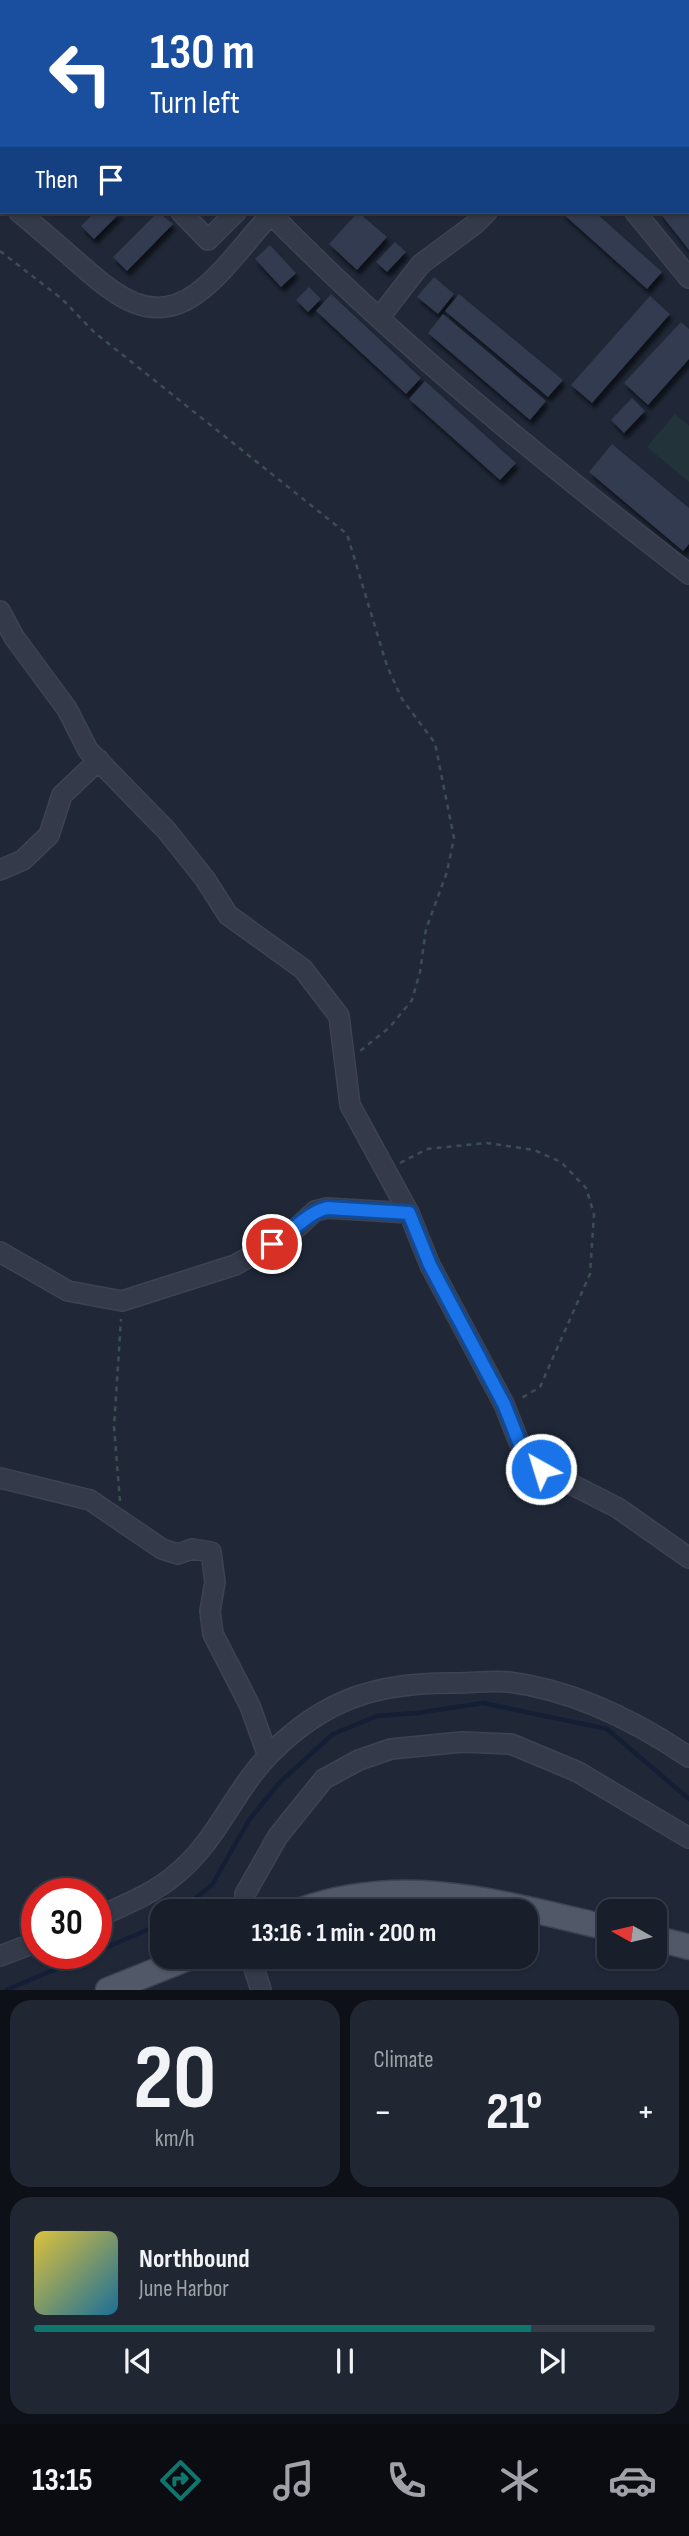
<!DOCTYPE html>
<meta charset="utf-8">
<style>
:root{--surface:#181e2a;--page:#212732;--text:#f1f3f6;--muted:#9fa2a8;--line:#363c47;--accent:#0f766e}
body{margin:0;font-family:"Sofia Sans Condensed",sans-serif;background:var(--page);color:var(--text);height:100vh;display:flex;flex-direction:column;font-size:26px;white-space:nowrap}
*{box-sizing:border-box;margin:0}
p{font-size:23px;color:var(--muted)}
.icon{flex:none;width:38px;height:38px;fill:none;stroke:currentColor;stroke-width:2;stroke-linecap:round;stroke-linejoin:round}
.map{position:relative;height:1990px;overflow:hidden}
.details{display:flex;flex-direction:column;gap:10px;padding:10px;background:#0d1017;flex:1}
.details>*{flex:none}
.banner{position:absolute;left:0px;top:0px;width:690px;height:214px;box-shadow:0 2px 5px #0004,0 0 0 2px var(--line);background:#1a4fa0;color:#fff;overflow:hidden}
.needle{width:46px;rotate:278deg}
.controls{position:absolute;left:597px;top:1899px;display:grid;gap:14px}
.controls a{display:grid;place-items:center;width:70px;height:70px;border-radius:14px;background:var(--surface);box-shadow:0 2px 5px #0004,0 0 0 2px var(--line);font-size:35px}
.speed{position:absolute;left:21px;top:1878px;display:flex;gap:14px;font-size:35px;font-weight:700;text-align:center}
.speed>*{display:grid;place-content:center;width:91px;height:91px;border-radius:50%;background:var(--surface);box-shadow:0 2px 5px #0004,0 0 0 2px var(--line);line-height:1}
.speed .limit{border:10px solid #d22;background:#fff;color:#111}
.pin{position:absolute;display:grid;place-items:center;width:60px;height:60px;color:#fff;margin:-30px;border:4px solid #fff;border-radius:50%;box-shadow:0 2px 7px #0007}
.me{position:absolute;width:77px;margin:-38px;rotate:321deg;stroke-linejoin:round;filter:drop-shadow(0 0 5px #0008)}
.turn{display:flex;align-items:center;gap:24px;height:147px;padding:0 35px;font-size:32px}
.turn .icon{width:91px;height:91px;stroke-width:2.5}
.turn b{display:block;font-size:49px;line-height:60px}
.then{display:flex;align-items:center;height:66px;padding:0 35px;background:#0003;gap:14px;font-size:26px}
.big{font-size:52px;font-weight:700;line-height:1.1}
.details .card{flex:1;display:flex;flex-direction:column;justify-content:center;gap:10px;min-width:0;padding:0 24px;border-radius:21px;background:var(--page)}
.details .dial{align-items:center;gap:0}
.dial b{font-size:91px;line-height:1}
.song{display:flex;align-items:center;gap:21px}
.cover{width:84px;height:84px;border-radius:10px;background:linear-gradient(135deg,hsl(50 70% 55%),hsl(200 70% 35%))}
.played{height:7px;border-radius:4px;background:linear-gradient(90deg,var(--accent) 80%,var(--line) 80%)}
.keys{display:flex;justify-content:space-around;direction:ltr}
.heat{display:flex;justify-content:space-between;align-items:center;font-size:38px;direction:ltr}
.details .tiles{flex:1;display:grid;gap:10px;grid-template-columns:1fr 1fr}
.card:last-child{grid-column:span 2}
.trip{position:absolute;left:150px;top:1899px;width:388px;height:70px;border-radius:21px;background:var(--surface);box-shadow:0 2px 5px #0004,0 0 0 2px var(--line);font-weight:700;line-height:70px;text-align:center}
.tab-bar{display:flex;height:112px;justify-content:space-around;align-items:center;background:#0a0c11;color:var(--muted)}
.tab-bar .icon{width:49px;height:49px}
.tab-bar .current{color:var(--accent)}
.tab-bar b{font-size:32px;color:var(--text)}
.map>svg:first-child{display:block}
</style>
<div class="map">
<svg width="689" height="1990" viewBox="0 0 689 1990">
<defs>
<filter id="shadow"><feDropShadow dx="3" dy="5.5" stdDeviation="2" flood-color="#0009"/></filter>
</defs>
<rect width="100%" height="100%" fill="#202838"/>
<path fill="#223439" d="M675,414L689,426V482L647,447Z"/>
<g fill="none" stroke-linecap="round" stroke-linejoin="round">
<path stroke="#141e35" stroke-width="4.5" d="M179,1911L212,1885L249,1820L280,1782L333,1734L377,1716L417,1713L483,1703L607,1729L689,1799
M96,1952L163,1923
M6,1990L94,1953"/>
</g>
<path fill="#323b4f" filter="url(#shadow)" d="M95,212H121L94,239L81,226Z
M158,212L173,224L127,271L113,257Z
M358,212L387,237L357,270L329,244Z
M561,212H595L662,272L647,289Z
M659,212H689V250Z
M395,242L406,252L387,272L376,262Z
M270,245L296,273L281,287L255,259Z
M434,277L454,294L438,314L417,297Z
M309,287L321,299L308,312L296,300Z
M331,294L421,378L406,394L316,311Z
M459,294L563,380L548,397L445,311Z
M650,296L670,314L592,403L571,385Z
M443,314L546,401L530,420L428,333Z
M681,322L689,329V359L648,405L624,383Z
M425,381L516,463L500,480L409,399Z
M632,398L645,411L624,433L611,420Z
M612,444L689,508V544L683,551L589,472Z"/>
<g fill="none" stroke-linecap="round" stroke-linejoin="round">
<defs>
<path id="minor" d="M66,0L67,2
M491,0L492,2
M473,2L476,0
M688,19L689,18
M0,155L2,153
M0,196L2,197
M19,212C38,228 57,244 76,261C111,291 148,328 196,294C225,273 248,238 273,212
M181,212L208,240L236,212
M269,212C398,344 543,461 689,574
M635,212L689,278
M379,318L421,264L475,224L487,212
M0,611L14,637L67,709L88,750L167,831L205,879L228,915L303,969L339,1016L350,1105L409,1213L430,1265L504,1404L519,1442L541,1469L618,1508L689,1558
M0,870L23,860L49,835L62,795L99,760
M0,1252L68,1291L122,1301L235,1265L290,1234L315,1211L327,1208L409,1213
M0,1478L90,1500L162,1549L178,1554L192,1549L211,1552L215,1582L210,1611L213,1634L250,1706L268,1756
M244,1911L245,1894L278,1836L324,1779L359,1760L391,1749L462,1742L511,1744L578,1772L689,1838
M96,1918C122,1906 153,1894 175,1875C216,1843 234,1790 270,1754C325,1698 379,1682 456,1683C474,1683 492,1680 509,1682C573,1690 637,1722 689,1757
M0,1956L37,1942
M250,1956L261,1990"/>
<path id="major" d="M299,1911C404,1872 505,1904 609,1928
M654,1938L689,1947
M108,1990L193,1956"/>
</defs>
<use href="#minor" stroke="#3d4352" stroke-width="22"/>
<use href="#major" stroke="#3d4352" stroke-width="27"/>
<path stroke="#3b4e52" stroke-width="2.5" stroke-dasharray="5 5" stroke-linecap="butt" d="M0,251L62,299L94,332L347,534L387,666L402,699L435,743L454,838L447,872L426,929L420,972L412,1000L390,1027L360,1051
M400,1163L427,1149L487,1143L534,1150L561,1162L586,1188L594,1214L590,1274L540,1387L520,1399
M120,1501L114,1427L121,1319"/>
<use href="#minor" stroke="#343a49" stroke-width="19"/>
<use href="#major" stroke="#515969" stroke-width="24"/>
</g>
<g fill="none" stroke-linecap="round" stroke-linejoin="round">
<defs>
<path id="route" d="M272,1244C291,1234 306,1213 327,1208L409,1213L430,1265L504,1404L519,1442L541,1469"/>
</defs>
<use href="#route" stroke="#114b97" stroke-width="18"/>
<use href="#route" stroke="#1a73e8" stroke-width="12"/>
</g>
</svg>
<div class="controls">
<a><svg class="needle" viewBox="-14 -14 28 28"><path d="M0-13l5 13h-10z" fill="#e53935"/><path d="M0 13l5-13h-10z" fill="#9fa2a8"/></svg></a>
</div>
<div class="speed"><div class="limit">30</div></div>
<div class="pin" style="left:272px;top:1244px;background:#d93025"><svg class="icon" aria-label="arrive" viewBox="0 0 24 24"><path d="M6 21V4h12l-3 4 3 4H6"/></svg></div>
<svg class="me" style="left:541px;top:1469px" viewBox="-20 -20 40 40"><circle r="17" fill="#1a73e8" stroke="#fff" stroke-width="3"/><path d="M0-11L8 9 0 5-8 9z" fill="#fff"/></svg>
<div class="trip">13:16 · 1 min · 200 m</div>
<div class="banner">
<div class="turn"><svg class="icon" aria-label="left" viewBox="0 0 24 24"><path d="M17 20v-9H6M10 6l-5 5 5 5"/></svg><div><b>130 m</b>Turn left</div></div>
<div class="then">Then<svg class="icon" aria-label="arrive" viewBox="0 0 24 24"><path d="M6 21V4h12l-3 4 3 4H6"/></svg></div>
</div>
</div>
<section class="details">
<div class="tiles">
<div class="card dial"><b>20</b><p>km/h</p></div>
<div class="card"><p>Climate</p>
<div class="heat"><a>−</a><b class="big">21°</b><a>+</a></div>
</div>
<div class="card">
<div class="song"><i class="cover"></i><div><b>Northbound</b><p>June Harbor</p></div></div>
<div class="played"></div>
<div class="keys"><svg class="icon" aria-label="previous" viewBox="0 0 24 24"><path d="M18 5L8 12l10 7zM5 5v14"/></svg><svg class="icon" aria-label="pause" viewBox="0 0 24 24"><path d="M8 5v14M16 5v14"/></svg><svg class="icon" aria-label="next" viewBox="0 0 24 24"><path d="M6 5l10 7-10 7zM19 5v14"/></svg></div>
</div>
</div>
</section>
<nav class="tab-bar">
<b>13:15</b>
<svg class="icon current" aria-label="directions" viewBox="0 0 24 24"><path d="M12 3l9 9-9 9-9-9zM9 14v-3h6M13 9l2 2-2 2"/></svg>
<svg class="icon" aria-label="music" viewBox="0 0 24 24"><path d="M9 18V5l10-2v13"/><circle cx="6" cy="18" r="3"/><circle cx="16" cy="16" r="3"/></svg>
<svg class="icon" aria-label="phone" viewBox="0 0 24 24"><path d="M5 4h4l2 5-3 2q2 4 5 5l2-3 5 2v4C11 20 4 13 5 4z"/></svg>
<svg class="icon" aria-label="climate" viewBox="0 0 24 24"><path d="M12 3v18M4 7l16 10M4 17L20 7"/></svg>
<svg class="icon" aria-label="car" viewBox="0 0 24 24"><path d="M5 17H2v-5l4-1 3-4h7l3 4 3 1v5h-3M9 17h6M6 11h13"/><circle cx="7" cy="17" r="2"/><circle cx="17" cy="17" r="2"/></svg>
</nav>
